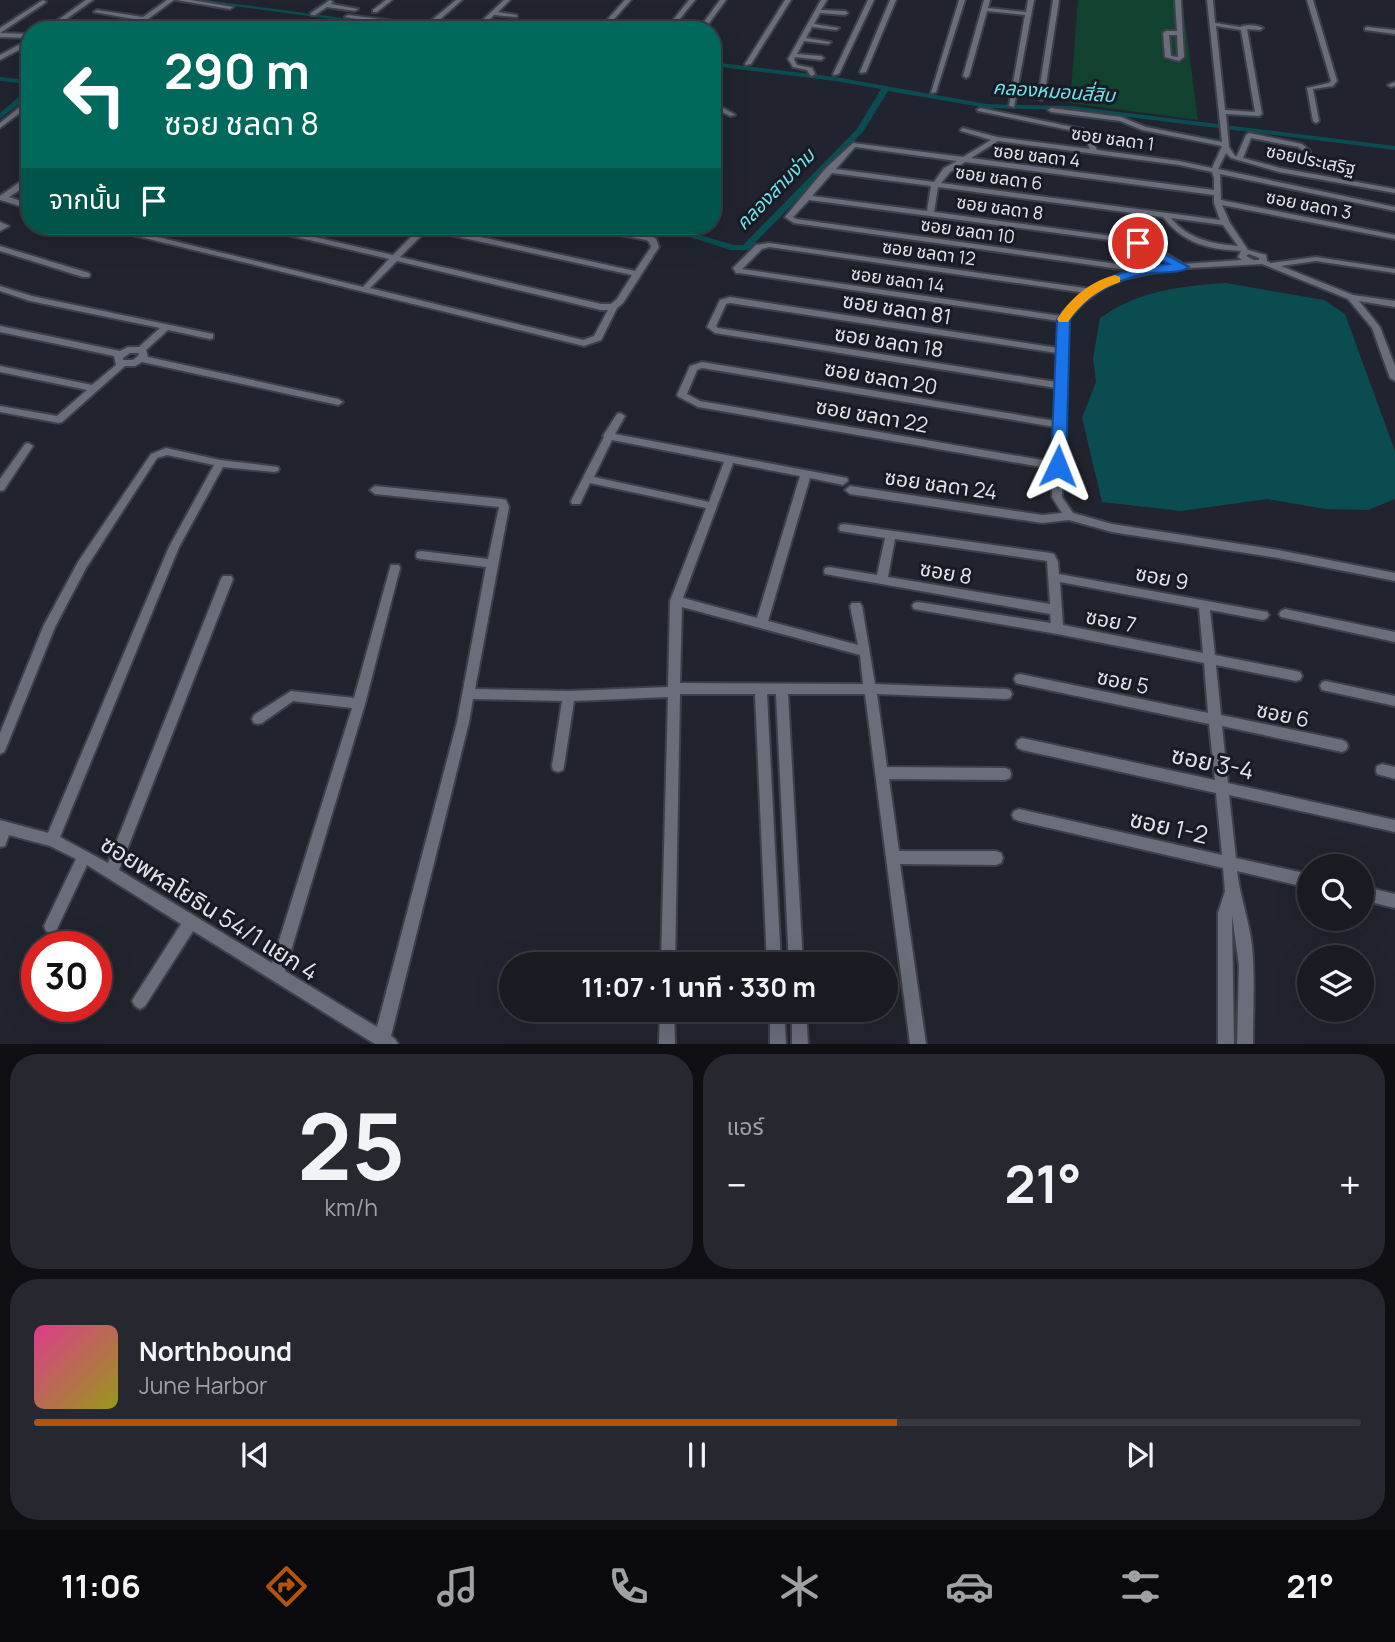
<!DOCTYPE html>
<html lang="th">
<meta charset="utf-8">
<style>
:root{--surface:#191a22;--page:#26272f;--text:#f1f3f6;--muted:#9fa1a5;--line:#373840;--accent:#b45309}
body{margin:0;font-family:Manrope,"Noto Sans Thai",sans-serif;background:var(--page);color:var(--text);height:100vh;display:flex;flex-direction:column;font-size:26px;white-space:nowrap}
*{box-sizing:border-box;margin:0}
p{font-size:23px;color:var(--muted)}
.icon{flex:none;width:38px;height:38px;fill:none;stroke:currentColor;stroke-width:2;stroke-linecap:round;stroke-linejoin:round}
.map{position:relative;height:1044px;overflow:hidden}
.drawer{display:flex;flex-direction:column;gap:10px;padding:10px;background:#0e0e13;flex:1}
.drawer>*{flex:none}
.top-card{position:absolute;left:21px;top:21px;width:700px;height:214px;border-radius:28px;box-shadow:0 7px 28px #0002,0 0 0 2px var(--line);background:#00695c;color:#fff;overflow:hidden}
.tools{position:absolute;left:1297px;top:854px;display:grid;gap:14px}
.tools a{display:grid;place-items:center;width:77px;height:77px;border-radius:50%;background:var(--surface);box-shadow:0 7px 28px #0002,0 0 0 2px var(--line);font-size:35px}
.speed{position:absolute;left:21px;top:931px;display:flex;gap:14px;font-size:35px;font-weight:700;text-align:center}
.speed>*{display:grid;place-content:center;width:91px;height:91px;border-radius:50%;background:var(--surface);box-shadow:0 7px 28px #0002,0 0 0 2px var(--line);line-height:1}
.speed .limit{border:10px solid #d22;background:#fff;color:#111}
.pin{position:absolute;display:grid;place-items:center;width:60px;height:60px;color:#fff;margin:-30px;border:4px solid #fff;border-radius:50%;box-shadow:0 2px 7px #0007}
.me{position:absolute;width:77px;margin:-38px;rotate:2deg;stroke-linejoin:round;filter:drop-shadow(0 0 5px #0008)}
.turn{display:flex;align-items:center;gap:24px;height:147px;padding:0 28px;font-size:32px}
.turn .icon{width:91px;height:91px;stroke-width:2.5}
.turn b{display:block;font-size:49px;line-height:60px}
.then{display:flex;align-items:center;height:66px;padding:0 28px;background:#0003;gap:14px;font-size:26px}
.big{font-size:52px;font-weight:700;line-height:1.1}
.drawer .widget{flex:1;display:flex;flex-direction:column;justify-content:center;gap:10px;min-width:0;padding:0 24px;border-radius:28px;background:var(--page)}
.drawer .dial{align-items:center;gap:0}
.dial b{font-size:91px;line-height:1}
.song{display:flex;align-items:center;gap:21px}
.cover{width:84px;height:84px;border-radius:10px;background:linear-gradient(135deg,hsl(330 70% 55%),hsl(60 70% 35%))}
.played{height:7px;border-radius:4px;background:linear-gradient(90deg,var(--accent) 65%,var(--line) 65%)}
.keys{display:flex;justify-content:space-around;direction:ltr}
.heat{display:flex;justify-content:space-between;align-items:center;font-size:38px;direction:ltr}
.drawer .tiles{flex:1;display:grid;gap:10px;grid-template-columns:1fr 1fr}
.widget:last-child{grid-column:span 2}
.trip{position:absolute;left:499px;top:952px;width:399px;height:70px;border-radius:35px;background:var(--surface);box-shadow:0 7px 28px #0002,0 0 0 2px var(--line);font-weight:700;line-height:70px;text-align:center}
.tabs{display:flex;height:112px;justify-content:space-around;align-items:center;background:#0a0a0e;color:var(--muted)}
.tabs .icon{width:49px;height:49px}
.tabs .current{color:var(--accent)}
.tabs b{font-size:32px;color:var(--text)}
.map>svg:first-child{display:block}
</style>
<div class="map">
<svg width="1395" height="1044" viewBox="0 0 1395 1044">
<rect width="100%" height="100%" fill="#21232e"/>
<path fill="#10422f" d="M1078,0H1182L1198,120L1070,103Z"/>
<path fill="#0a4c4f" d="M1226,283L1324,300L1345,314L1395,451V499L1368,510L1325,509L1267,499L1181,511L1102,502L1082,418L1096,382L1093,358L1100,318C1138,291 1180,286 1226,283Z"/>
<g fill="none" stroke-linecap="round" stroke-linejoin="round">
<path fill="#0a4c4f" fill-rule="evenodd" d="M187,0H206L435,30H414Z
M712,62L835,77L987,104L1071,106L1395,146V150L1071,110L987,108L888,91L863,132L748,250H730L656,226H669L734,245H743L857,129L881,89L835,81L712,66Z
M0,77L30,80V84L0,81Z
M27,90H30V96L0,119V113Z"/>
<defs>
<path id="minor" d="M43,0L46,2L45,3L0,33V28Z
M86,0H93L51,30H44Z
M167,0H174L133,30H126L139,20L94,12L97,10L143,17Z
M176,0H191L233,7L230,9Z
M330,0L333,2L331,4L358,9L355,11L327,7L315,15H311V13Z
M386,0H392L377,12H373V10Z
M456,0H462L428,30L345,17L348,15L426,25Z
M504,0H510L498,12L517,15V17L494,15L479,30H472Z
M625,0H631L608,26H562L559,24L562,22L604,23Z
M689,0H695L671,30H665Z
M720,0H726L704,30H698Z
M785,0H791L751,64L746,65L745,64Z
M821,0H827L821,10L845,11L848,13L845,15L820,13L814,24L839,28L836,30L812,27L806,38L831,42L828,44L804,41L797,54L821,56L824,58L821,60L795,57L794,59L797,65L812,68L815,74L812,76L810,75L807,70L793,67L788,59Z
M868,0H874L839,74L834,75L833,74Z
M890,0H896L866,72L861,73L860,72Z
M959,0H965L936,92L931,93Z
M984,0H990L988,8L1026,12L1028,0H1034L1014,107L1009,106L1025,15L987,11L969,76L966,78L963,76Z
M1053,0H1059L1044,98L1041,100L1038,98Z
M1175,0H1181L1184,57L1179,61L1165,57L1163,33L1166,31H1177ZM1169,35H1177L1178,57L1171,56Z
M1207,0H1213L1215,23L1240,27C1246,24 1258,25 1263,28L1260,30L1247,29L1262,114L1259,116L1226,114L1229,147L1235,156H1237L1246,135L1249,133L1302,144L1310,151V153H1306L1298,147L1251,138L1243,158L1280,168L1395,189V193L1279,172L1231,158L1226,153L1218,169L1395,207V211L1220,174L1221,200L1395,235V239L1222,205L1230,223L1248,250L1266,255L1267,261L1271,263L1316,257L1395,269V273L1316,261L1281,266L1353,295L1395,301V307L1359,301L1380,327L1395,366V381L1390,378L1372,328L1348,299L1262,264L1172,269L1127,278L1105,287L1085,301L1067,320L1062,497L1073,513L1112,524L1278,550L1395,573V581L1278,558L1112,532L1069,520L1042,523L850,494L845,490L850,486L1042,515L1062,513L1052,497L1053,469L698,407L679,397L677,395L690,366L702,362L1055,421L1056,388L715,333L707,327L720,300L730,297L1058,348L1059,321L739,273H736L733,268L756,245L769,243L1092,289L1121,274L1134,271L794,223L785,217L826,168L853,143L963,157L991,140L961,131L960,130L963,128L997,137L1090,149L1083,134L1079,132L978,111L977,110L980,108L1083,129L1089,133L1097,150L1179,161L1212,168L1222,146L1142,130L1120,121L1051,112L1048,110L1051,108L1121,117L1146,127L1222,142ZM1216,26L1241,30L1255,112L1225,110ZM998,141L1179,165L1212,172L1214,178V190L971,158ZM855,147L957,161L944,168L934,182L836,169ZM965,162L1214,195V203L1220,220L941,183L950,172ZM832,173L931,186L927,211L812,196ZM938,187L1163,217C1184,244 1208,249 1241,251L1238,257L1242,260L1183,264L1162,251L1126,238L934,212ZM809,200L1124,242L1156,255L1173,265L1146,268L796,219L793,217ZM1171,218L1223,225L1238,246C1212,244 1188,239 1171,218ZM769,247L1086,293L1079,298L1061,316L742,269L762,249ZM1249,254L1259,258V260H1254L1246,256ZM730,303L1057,353L1056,382L718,328L716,326L726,304ZM702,368L1055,427L1053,462L700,401L687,394L697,370Z
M1307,0H1313L1337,81L1333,86L1313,89L1319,121L1316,123L1313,121L1307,88L1329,83L1331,81Z
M1367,27L1395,30V34L1365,30V28Z
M0,33L30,34V38L0,37Z
M30,39V44L0,60V55Z
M1395,82V86L1391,87L1388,85Z
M30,99V105L0,128V123Z
M712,102L734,114L735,115L730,116L712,107Z
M27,177H30V183L9,197L30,204V209L0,200V196Z
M0,222L9,226L0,231Z
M100,226H112L363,287L389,259L271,231L267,229L271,227L393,255L420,228L417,226H430L635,271L651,247L649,242L646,240L586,228L585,226H599L651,236L656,239L659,247L623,303L617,308L601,340L584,346L104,228ZM427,230L632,275L617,299L611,304H601L400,257ZM397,261L601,310H608L594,336L583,340L370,288Z
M0,246L89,273L90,275L89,277H83L0,251Z
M0,286L32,296L213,334V338L210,339L168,330L146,350L148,357L338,399L343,402L338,405L142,362L135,366H125L62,422L59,423L0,412V406L57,416L87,390L0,372V366L92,385L116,365L114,356L0,332V326L120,351L128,347H139L160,328L30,301L0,291ZM130,353H138L139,355L133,360H123V358Z
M620,413L625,416L615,434L847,478L848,481L843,485L810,478L768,621L858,645L850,606L852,603H860L862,606L875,684L1006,689L1010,690L1012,694L1010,698L1006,699L877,694L887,767L1005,768L1010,770L1011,774L1010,778L1005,780L889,779L899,851H996L1001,853L1003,858L1001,863L996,865L900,864L926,1044H910L865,694H788L803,964H789L776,694H767L781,964H767L755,694H680L675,964H661L668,697L574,701L564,766L563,770L558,772L553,770L552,766L562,701L473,699L469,722L391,1036L395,1039L398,1044H375L193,931L145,1006L140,1009L135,1006L132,1001L135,996L181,924L87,865L56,931L51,933L46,931L44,926L76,859L50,846L9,835L5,846L0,847V820L48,833L169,547L214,465L167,455L157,458L86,568L55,627L6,748L4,752L0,754V733L43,627L78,562L151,454L166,448L220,460L278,467L279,469L278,471L274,472L223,467L179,547L60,837L108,863L221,579L223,576H231L233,579L119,870L272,963L352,708L293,701L262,723L258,724L254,723L252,719L254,715L291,691L354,698L390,568L391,565H399L400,568L365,704L285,971L377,1027L457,722L486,567L421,559L417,558L416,555L417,552L421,551L488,559L499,507L375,494L370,490L375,486L502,499L506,500L509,507L475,689L569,691L668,687L670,601L706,508L590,483L580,504H572L571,501L604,437L603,436L617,414ZM612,440L724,462L709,502L594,477ZM733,463L800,476L757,618L683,598ZM682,607L860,655L863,684L680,683Z
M28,443L33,446L4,490L0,491V479L25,444Z
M844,524L1050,553L1054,554L1058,562L1059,574L1267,612L1269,615L1267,618L1263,620L1210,610L1215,655L1296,671L1300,672L1302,676L1300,680L1296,681L1216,665L1221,715L1342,740L1346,742L1348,746L1346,750L1342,752L1222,726L1228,783L1395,820V832L1229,795L1236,858L1309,874V888L1237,871C1240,897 1249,920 1252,946C1255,978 1253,1011 1253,1044H1237L1239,966L1232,915L1234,1044H1218V913L1225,891L1223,868L1019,821L1014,819L1012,815L1014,811L1019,809L1222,855L1216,793L1022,750L1018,748L1016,744L1018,740L1022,738L1215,780L1209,724L1020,684L1016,683L1014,679L1016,675L1020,674L1208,713L1204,663L1057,634L914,609L912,606L914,603L918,602L1051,623L1050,614L825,574L824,571L825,568L829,567L877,575L885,538L840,531L839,528L840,525ZM895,539L1047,561L1050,604L888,577ZM1060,582L1199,608L1203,653L1063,625Z
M1285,609L1395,632V642L1281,617L1279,614L1281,611Z
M1326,681L1395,696V706L1322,690L1320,686L1322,682Z
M1382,764L1395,767V779L1377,774L1376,770L1377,766Z
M1362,886L1395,894V908L1362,900Z
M660,1010H674L675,1044H659Z
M770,1010H784L786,1044H770Z
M792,1010H806L808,1044H792Z"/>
</defs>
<use href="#minor" stroke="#3e4049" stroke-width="4"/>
<use href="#minor" fill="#6a6d7a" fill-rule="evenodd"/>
</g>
<path fill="#1a73e8" stroke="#114b97" stroke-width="2" d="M1138,240L1189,267C1178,275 1159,271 1145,274C1115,280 1089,294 1070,319L1066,466L1064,470H1053L1051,466L1057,319C1084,281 1124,268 1169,264L1134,246L1132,243Z"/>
<path fill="#f59e0b" d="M1115,275L1120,277V282C1097,290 1082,302 1068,322H1059L1057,319C1072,297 1089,282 1115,275Z"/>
<g text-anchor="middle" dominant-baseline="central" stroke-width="6" stroke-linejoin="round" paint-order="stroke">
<g font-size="18" fill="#e1e3eb" stroke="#181a24">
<text transform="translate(1113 138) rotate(8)">ซอย ชลดา 1</text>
<text transform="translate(1037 155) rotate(7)">ซอย ชลดา 4</text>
<text transform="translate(1311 159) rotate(12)">ซอยประเสริฐ</text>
<text transform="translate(999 177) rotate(8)">ซอย ชลดา 6</text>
<text transform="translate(1309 204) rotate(11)">ซอย ชลดา 3</text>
<text transform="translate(1000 207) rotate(8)">ซอย ชลดา 8</text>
<text transform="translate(968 230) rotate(8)">ซอย ชลดา 10</text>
<text transform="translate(929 252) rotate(8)">ซอย ชลดา 12</text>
<text transform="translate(898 279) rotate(8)">ซอย ชลดา 14</text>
</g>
<g font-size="19" font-style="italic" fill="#6ee3e9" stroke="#181a24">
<text transform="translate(1054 91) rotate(4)">คลองหมอนสี่สิบ</text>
<text transform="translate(775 189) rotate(-46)">คลองสามง่าม</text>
</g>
<g font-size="21" fill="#e1e3eb" stroke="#181a24">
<text transform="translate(897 308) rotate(9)">ซอย ชลดา 81</text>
<text transform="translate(889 341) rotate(9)">ซอย ชลดา 18</text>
<text transform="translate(881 377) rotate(10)">ซอย ชลดา 20</text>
<text transform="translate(872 415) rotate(10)">ซอย ชลดา 22</text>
<text transform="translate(941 484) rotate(8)">ซอย ชลดา 24</text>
<text transform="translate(946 572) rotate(10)">ซอย 8</text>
<text transform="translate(1162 577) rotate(11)">ซอย 9</text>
<text transform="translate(1111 620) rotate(11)">ซอย 7</text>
<text transform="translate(1123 681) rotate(12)">ซอย 5</text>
<text transform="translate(1283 714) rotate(12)">ซอย 6</text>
</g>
<g font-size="24" fill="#e1e3eb" stroke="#181a24">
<text transform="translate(1213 762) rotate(12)">ซอย 3-4</text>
<text transform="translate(1169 826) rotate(13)">ซอย 1-2</text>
<text transform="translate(210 907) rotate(32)">ซอยพหลโยธิน 54/1 แยก 4</text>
</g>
</g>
</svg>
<div class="tools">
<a><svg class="icon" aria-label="search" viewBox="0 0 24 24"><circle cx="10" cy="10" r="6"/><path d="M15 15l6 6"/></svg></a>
<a><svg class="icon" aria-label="layers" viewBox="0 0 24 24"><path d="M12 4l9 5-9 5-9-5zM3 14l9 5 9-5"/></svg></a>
</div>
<div class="speed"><div class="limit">30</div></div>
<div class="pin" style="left:1138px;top:243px;background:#d93025"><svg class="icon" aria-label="arrive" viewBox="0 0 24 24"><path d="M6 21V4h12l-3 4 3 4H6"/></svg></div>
<svg class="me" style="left:1058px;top:466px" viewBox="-20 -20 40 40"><path d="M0-17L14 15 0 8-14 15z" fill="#1a73e8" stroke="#fff" stroke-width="4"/></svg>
<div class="trip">11:07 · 1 นาที · 330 m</div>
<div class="top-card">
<div class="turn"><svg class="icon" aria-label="left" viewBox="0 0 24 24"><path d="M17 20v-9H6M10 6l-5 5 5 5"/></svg><div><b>290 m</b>ซอย ชลดา 8</div></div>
<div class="then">จากนั้น<svg class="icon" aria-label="arrive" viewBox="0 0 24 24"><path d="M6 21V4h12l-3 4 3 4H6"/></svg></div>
</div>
</div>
<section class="drawer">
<div class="tiles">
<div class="widget dial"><b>25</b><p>km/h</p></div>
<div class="widget"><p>แอร์</p>
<div class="heat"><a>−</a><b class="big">21°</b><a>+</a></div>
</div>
<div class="widget">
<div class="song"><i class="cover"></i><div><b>Northbound</b><p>June Harbor</p></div></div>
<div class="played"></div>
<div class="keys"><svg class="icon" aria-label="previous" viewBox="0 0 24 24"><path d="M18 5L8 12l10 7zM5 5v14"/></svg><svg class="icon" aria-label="pause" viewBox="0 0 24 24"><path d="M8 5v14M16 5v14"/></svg><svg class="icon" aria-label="next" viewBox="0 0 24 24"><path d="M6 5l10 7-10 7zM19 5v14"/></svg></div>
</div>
</div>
</section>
<nav class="tabs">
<b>11:06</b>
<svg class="icon current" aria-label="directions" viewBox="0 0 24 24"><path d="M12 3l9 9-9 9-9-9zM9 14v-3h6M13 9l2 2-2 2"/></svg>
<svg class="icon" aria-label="music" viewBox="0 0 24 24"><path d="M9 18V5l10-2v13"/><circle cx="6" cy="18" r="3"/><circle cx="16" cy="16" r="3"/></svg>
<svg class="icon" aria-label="phone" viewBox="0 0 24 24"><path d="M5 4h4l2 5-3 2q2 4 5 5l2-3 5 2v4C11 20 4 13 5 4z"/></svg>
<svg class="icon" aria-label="climate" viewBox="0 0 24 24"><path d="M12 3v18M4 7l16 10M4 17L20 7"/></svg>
<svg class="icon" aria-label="car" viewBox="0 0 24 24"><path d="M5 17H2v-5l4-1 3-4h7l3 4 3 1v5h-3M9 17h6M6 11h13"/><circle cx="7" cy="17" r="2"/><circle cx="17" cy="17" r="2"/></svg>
<svg class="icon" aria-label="filters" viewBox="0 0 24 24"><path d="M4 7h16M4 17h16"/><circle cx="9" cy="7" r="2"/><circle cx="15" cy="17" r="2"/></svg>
<b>21°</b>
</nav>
